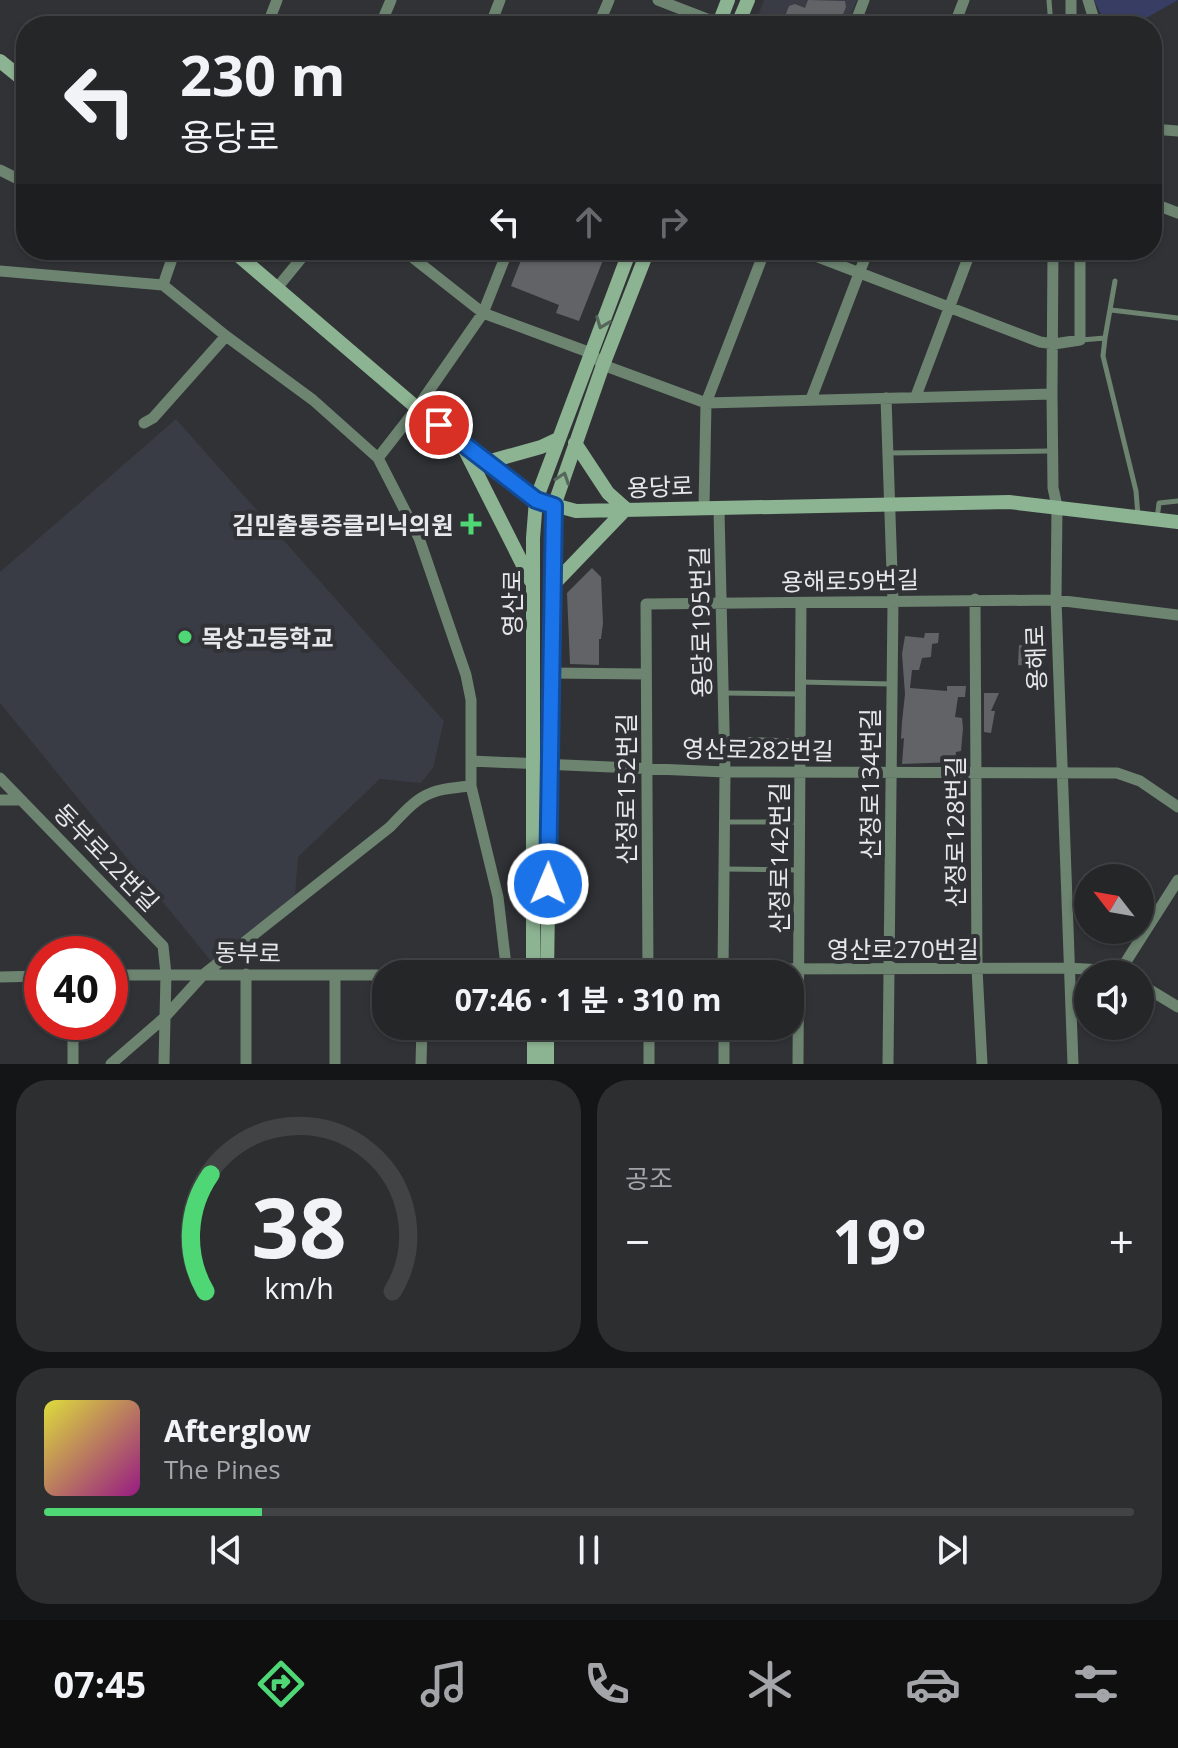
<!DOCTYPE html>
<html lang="ko">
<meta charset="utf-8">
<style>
:root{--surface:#252628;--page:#2d2e30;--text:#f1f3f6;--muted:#a3a5a8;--line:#424345;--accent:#4fd675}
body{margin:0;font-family:"Open Sans","Noto Sans KR",sans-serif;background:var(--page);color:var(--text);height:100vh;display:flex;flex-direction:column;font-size:30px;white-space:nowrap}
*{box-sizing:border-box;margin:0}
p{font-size:26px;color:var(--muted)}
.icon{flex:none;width:44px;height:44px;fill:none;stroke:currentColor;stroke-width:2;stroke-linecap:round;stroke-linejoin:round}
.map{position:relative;height:1064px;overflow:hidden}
.drawer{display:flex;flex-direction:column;gap:16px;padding:16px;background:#141516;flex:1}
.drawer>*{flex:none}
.top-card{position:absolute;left:16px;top:16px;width:1146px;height:244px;border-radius:32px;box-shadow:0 2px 6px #0004,0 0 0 2px var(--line);background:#252628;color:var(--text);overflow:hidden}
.needle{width:52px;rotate:301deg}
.fabs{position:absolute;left:1074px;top:864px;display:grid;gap:16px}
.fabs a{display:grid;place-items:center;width:80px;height:80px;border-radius:50%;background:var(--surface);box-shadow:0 2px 6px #0004,0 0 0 2px var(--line);font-size:40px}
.speed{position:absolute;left:24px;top:936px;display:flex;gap:16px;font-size:40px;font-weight:700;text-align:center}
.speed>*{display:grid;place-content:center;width:104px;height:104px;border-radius:50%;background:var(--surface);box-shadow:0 2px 6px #0004,0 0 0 2px var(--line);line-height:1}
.speed .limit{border:12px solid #d22;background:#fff;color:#111}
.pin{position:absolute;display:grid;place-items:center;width:68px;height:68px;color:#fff;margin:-34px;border:4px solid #fff;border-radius:50%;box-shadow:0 2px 8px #0007}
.me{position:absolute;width:88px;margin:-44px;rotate:1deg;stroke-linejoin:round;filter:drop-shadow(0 0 6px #0008)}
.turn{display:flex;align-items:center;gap:28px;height:168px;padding:0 32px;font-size:36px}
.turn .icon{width:104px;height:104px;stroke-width:2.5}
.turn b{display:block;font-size:56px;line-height:68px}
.lanes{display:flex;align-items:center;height:76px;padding:0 32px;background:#0003;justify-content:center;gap:40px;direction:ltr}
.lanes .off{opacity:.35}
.big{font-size:60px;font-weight:700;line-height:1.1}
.drawer .tile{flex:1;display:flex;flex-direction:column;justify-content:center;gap:12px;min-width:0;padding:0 28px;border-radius:32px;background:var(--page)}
.drawer .dial{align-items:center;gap:0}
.dial svg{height:208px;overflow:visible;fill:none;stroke:var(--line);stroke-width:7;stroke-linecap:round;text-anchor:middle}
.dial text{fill:var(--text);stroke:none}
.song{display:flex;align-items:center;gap:24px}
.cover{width:96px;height:96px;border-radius:12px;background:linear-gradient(135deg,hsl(60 70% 55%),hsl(310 70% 35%))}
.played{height:8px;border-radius:4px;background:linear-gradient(90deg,var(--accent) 20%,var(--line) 20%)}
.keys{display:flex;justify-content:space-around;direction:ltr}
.heat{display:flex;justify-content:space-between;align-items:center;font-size:44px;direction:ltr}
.drawer .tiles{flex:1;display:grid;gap:16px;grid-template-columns:1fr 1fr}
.tile:last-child{grid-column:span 2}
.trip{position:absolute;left:372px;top:960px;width:432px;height:80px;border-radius:32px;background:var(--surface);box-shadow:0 2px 6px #0004,0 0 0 2px var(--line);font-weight:700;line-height:80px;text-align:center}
.tab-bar{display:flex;height:128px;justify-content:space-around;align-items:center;background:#0f0f10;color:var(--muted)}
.tab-bar .icon{width:56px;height:56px}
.tab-bar .selected{color:var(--accent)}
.tab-bar b{font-size:36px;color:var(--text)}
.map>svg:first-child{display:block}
</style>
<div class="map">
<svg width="1178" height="1064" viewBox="0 0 1178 1064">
<rect width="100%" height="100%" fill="#313236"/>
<path fill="#393b45" d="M764,0H857L846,26H754Z
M176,419L444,721L433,768L421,783L380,779L298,857L295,895L211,961L0,703V572Z"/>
<path fill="#383d63" d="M1094,0H1178L1132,26H1107Z"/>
<path fill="#626367" d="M808,0L845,1L846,7L838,26H781L789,6L795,4L805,8Z
M525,250H607L579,321L556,313L559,305L511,286Z
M592,568L601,577L603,623L601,639H599V665L570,664L567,593Z
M925,633H939L938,643L932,644L931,657L922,658L919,670H912L910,688L947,691V686H966L965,697H958L955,717L962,718L963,728L961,751L956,752L955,762L902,764L904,738L901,739L902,722L905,694L902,654L905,636L924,638Z
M1019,645L1043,648L1038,665L1029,662L1028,666L1018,665Z
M984,693H999L991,711H995L991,733L984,732Z"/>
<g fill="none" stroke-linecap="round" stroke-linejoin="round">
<path stroke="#6c8470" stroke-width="5" d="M1049,0L1051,26
M1111,310L1178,318
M1105,338L1103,356L1136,491L1138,516
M1081,340L1105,338L1115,281
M888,453L1050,451
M1157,519L1159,503L1178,501
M801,682L891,684
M723,693L800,694
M726,739L800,741
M725,822H799
M725,869L799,870"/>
<path stroke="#6c8470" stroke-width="11" d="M658,0L725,26
M1088,0L1096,26
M267,26L277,0
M380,26L391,0
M490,26L500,0
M598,26L609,0
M854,26L864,0
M954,26L964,0
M1071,26V0
M1152,129L1178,131
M0,170L26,183
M1152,203L1178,213
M403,250L483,313L591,353L603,365L706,403L1052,394
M800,250L1040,342L1054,344L1080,340V250
M1053,250L1052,394L1053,488L1057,506L1056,600L1073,1064
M0,271L163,285
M163,285L226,336L313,400L378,458L419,538L466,675L471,700V761L725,772L1117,773L1140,781L1178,807
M163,285L175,250
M277,288L308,250
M916,396L971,250
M886,398L893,602L888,1064
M811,399L868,250
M144,423L153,418L226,336
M378,458L417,408L483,313L508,250
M704,507L706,403L765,250
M719,510L725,772L723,973
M975,599L977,969L982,1064
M549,673L646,674
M471,761V786L498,897L507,974
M0,778L163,946L166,974L164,1064
M0,800H21
M1120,971L1178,880
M546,974L723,969L1068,968L1120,971L1124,974
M648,974L646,604L1056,600L1178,615
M110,975H386
M335,975V1064
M0,977L42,976
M1140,984L1178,1007
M73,1022V1064
M649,1026V1064
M724,1026V1064
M111,1064L164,1018L204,974L390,827C421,794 426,790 471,786
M246,1064V974
M421,1064L422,1026
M798,1064L801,603"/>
<path stroke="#8cb392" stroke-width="14" d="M718,26L728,0
M737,26L748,0
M0,61L26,82
M232,250L417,408L536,500L576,511L1009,502L1178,522
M463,446L531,581
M487,462L541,447L558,439
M552,586L626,509L608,493L575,443
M533,974V538L536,500L630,250
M547,974L554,506L603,365L648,250
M534,1026V1064
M547,1026V1064"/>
</g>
<defs><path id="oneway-chevron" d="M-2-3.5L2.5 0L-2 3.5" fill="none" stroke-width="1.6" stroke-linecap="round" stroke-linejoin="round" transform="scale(2)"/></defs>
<g stroke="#55665b">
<use href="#oneway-chevron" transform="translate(602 323) rotate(111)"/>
<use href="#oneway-chevron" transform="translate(563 478) rotate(-71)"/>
</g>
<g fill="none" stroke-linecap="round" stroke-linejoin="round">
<defs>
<path id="route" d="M439,425L536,500L554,506L548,884"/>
</defs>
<use href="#route" stroke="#114b97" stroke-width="20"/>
<use href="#route" stroke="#1a73e8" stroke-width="14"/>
</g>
<g fill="#4fd675" stroke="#313236" stroke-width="3">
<path d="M467 512h8v8h8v8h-8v8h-8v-8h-8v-8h8z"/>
<circle cx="185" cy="637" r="8"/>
</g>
<g text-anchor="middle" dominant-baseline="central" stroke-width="8" stroke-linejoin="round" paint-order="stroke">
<g font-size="24" fill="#e6e7ea" stroke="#313236">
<text transform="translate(660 486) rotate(-2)">용당로</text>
<text transform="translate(850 580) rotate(-1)">용해로59번길</text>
<text transform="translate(511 603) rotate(-90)">영산로</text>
<text transform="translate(700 622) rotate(-91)">용당로195번길</text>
<text transform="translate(1035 658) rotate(-92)">용해로</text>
<text transform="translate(758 749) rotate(1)">영산로282번길</text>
<text transform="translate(869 784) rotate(-90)">산정로134번길</text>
<text transform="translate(625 789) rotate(-90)">산정로152번길</text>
<text transform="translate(954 832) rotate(-90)">산정로128번길</text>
<text transform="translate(107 857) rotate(46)">동부로22번길</text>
<text transform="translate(778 858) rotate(-90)">산정로142번길</text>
<text x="903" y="948">영산로270번길</text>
<text transform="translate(248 952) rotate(1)">동부로</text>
</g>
<g font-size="24" font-weight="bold" fill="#e6e7ea" stroke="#313236" text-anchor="end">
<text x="453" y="524">김민출통증클리닉의원</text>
<text x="201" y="637" text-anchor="start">목상고등학교</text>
</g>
</g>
</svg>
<div class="fabs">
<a><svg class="needle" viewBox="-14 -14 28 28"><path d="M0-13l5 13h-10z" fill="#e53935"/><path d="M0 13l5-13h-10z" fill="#a3a5a8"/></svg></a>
<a><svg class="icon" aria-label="sound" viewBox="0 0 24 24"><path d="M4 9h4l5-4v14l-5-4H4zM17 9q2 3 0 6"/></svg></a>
</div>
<div class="speed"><div class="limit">40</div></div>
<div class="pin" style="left:439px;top:425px;background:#d93025"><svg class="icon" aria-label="arrive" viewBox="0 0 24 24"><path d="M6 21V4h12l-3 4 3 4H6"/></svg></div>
<svg class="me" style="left:548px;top:884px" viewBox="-20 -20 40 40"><circle r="17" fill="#1a73e8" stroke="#fff" stroke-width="3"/><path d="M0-11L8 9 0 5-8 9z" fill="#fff"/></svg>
<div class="trip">07:46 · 1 분 · 310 m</div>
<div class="top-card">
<div class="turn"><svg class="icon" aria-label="left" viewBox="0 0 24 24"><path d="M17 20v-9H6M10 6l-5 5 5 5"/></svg><div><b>230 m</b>용당로</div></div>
<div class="lanes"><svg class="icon" aria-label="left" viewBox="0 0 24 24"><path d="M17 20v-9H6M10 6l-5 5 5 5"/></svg><svg class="icon off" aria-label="ahead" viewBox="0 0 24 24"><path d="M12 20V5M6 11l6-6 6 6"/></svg><svg class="icon off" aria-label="right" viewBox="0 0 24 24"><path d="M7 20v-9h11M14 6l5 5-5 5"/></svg></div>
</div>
</div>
<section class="drawer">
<div class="tiles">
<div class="tile dial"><svg viewBox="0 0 100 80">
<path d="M14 69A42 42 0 1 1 86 69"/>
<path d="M14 69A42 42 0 0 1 16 24" stroke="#4fd675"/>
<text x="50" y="56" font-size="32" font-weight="700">38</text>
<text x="50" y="72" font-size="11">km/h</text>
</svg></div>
<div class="tile"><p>공조</p>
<div class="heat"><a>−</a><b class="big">19°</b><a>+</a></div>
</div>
<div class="tile">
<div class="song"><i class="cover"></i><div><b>Afterglow</b><p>The Pines</p></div></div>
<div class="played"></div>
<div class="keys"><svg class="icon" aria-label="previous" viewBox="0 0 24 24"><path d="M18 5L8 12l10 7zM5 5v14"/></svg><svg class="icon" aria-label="pause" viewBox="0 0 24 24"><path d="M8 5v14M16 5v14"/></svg><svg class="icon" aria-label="next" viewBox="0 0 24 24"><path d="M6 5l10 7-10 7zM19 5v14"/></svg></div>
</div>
</div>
</section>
<nav class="tab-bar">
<b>07:45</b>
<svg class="icon selected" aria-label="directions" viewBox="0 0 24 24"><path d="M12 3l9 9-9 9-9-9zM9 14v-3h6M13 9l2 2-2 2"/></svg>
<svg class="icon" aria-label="music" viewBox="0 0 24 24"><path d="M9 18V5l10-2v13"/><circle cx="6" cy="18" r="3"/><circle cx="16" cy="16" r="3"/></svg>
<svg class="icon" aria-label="phone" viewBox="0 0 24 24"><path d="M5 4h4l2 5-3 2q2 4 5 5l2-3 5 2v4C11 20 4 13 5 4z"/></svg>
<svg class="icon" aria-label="climate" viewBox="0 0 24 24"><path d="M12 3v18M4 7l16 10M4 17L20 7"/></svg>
<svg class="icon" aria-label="car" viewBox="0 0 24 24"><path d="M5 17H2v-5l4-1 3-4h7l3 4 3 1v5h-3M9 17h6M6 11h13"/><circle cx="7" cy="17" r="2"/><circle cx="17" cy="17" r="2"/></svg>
<svg class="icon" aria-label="filters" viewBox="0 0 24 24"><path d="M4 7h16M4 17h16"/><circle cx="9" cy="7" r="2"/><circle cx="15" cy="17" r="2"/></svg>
</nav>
